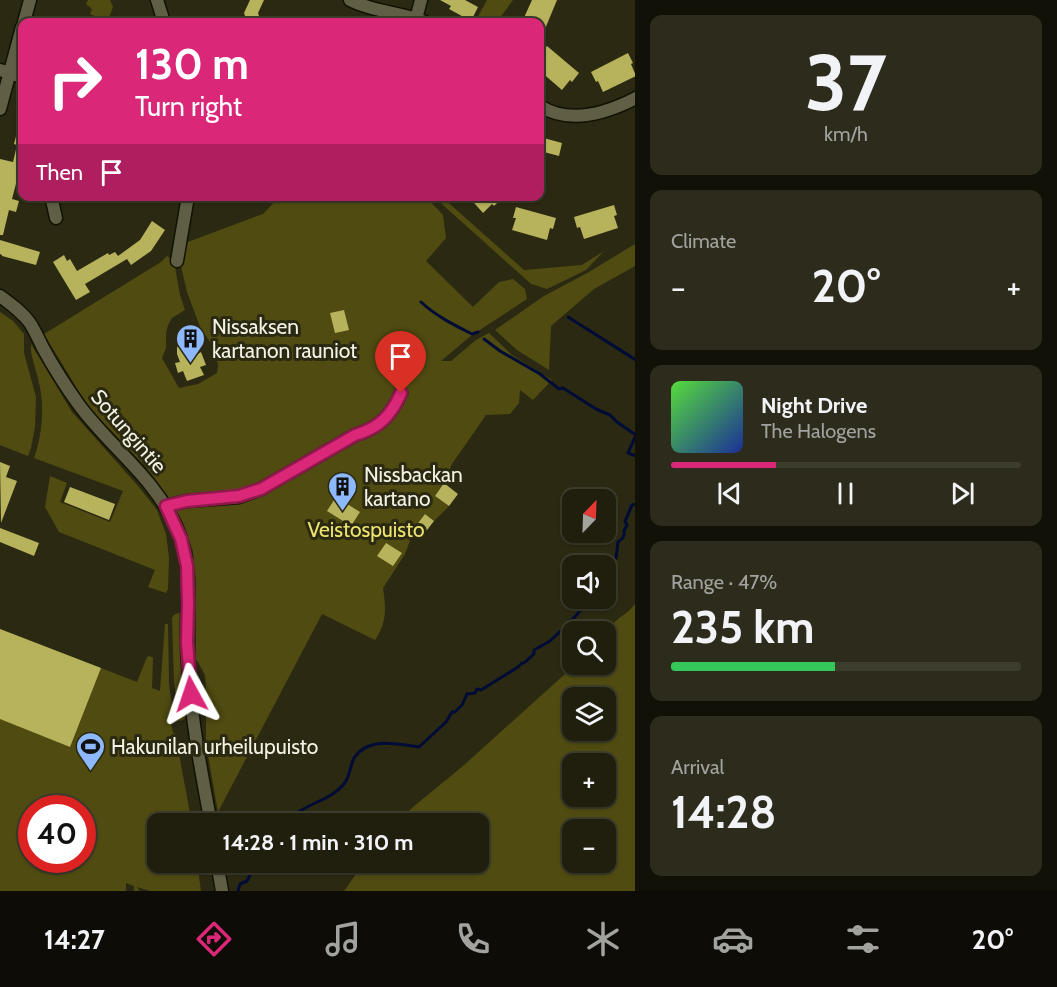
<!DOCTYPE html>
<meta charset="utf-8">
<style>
:root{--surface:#201f0e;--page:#2d2c1c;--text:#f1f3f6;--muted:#a2a29e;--line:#3d3d2e;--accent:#db2777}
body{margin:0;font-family:Cabin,sans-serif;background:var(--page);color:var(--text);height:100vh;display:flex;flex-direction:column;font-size:22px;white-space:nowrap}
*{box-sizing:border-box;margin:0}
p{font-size:20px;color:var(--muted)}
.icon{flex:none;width:33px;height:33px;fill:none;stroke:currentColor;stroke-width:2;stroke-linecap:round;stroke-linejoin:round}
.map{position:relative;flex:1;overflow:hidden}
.details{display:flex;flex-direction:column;gap:15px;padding:15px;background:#121108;width:422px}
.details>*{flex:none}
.banner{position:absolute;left:18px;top:18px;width:526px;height:183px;border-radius:12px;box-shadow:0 2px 4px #0004,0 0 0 2px var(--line);background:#db2777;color:#fff;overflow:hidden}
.needle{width:39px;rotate:23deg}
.tools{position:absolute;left:562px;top:489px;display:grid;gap:12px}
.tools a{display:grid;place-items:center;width:54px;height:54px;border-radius:12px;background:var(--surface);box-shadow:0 2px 4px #0004,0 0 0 2px var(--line);font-size:30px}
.speed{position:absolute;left:18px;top:795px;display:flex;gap:12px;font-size:30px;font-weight:700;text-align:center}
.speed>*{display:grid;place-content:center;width:78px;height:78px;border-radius:50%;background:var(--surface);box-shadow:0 2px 4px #0004,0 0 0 2px var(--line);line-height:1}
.speed .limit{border:9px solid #d22;background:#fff;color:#111}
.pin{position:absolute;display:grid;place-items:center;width:51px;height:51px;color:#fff;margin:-62px -26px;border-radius:50% 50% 50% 0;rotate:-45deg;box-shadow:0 0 6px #0007}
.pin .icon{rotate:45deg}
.me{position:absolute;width:66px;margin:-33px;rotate:355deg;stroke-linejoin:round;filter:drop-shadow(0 0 4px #0008)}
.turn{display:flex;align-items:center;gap:21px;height:126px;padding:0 18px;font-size:27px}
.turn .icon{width:78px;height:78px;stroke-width:2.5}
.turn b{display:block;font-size:42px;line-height:51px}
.then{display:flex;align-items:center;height:57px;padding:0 18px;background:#0003;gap:12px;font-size:22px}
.big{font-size:45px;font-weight:700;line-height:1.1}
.details .card{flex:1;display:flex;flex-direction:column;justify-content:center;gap:9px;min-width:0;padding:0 21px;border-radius:12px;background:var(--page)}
.details .dial{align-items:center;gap:0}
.dial b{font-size:78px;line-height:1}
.song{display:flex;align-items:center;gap:18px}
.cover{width:72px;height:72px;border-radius:9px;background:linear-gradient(135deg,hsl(110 70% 55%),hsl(230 70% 35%))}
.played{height:6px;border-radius:3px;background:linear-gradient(90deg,var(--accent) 30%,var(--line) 30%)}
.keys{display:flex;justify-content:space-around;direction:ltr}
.heat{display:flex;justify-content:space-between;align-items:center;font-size:33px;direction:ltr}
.charge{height:9px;border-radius:4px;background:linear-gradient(90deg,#34c759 47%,var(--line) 0)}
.trip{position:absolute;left:147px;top:813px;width:342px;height:60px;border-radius:12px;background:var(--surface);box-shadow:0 2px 4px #0004,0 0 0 2px var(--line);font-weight:700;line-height:60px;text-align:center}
.tabs{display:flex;height:96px;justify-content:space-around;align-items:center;background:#0d0c06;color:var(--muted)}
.tabs .icon{width:42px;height:42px}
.tabs .selected{color:var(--accent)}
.tabs b{font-size:27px;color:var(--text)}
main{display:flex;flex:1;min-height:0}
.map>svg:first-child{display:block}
</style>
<main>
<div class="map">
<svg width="636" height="891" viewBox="0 0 636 891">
<rect width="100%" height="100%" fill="#2b2912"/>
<path fill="#504c11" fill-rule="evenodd" d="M88,0H110L113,7L109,18L103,20L90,14L92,9L86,4Z
M487,0H513L497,22H475Z
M279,197H426L443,215L446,238L426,261L473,307L499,282L513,279L525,289L527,299L472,335L441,361H451L476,340L489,333L512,355L552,380L533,400L520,390L519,403L510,414L486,415L452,464L444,483L435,496L449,506L434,521L425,514L415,527L405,554L383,588C386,608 387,623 375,640L322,614L218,812L206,744V687L205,675L196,659V581L193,551L182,524L170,499L146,467L89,408L44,334L161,262L167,256L174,261L180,295L185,310L172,318L168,325L166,333V348L162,358L179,388L198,384L217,373L218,366L216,351L200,327L187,292L180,262L185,243L263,214Z
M434,197H442L524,270L582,265L604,251L586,270L547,289L531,284Z
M635,244V266L594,289L551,326L549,370L517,350L495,330L544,296L589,272Z
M0,312L13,321L24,334V353L36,397L35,427L31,448L28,456L0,445Z
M31,344L72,412L138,486L157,510L166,534L169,558L168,589L166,593L148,587L155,570L59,532L45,507L50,476L67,483L60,502L110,522L123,491L34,458C41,439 44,413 41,393C39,379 34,366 31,352Z
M635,604V891H344L364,863L478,862V824L397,823L413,807L463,766L575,665L606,664C606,650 604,635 614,623C620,616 630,612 635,604ZM573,698H606V730H573ZM573,764H606V796H573ZM573,830H606V862H573Z
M178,613H181L182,670L188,714L183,720L179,721L174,682L172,618L174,615Z
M165,624H168L169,684L174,722L171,723L173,733H175L190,813H187L189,823L158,824V862L197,863L201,891H150L137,887L140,891H134V886L126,883V891H0V629L137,682L147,657L150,656L153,658L152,688L160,691ZM32,808H82V860H32Z"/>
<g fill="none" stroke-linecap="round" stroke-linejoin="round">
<path stroke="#000c36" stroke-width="3" d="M421,302C436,316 454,325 472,334L478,332
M568,317L636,360
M484,339L500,351L540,374L559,389L563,388L596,409L610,415L617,422L636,435
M636,435L628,453L636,456
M606,574L609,573L608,569L611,565H614L613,561L616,558L618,542C622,539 625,537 624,531L627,525L625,521C628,516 629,511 632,505L636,504
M292,824L293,816C308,803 331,800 344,784C350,777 350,766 354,758C368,736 398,744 419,747L446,722L452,712H455L462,705L467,694L475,693L477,689L481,690L518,667L522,663H524L534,654V650L550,641L568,624L569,621H571C573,619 579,613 580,610H582L586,603L587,598
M238,891L240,884L247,881L254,868L263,862"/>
</g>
<path fill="#b7b25c" d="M250,0H264L258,13L261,22H247L244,13Z
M440,0H465L478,7L471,21L449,9L451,6Z
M532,0H557L540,41V22H522Z
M547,46L579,73L572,82L570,80L562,90L540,71V54Z
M628,53L633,63L631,64L636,76L603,92L598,81L596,82L591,72Z
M20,121H22V161L12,199L19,201L16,212L9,210L3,235H0V159L13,162L17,145L14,144Z
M540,137L562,143L559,156L540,151Z
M468,196H504L494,206L492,204L483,213Z
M614,205L617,215L614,216L618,228L584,239L580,227L577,228L574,217Z
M516,207L556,218L553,229L550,228L547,240L512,230L516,218H513Z
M152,221L165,230L151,251L131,265L127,259L85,284L90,292L76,300L53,262L64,255L67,261L70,259L77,271L108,253L109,255L115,252L118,256L140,240Z
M0,240L40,252L36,265L2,256V255L0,254Z
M344,310L349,330L335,333L330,313Z
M188,343L193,348L196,355L201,352L206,365L200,367L204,375L187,381L183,371L178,373L175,363L180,362L177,354V347Z
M0,462L10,466L6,477L17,481L1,523Z
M444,483L458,494L449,506L435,496Z
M70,487L115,504L109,520L64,502Z
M336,497L360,512L351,526L327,511Z
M425,514L434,521L424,534L415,527Z
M0,528L39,543L34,556L0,542Z
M386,543L402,553L393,566L377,556Z
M0,629L101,668L70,747L0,719Z"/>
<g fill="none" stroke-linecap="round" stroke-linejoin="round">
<defs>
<path id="minor" d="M157,0L164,22
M350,0C373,12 400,12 425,22
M416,19L421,0
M24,22L30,0
M0,70L22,77
M540,106C570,125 607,113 636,98
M0,109L22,27
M53,196L52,200L56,218
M177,261L188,196
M0,296C11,304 22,312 30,323C35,331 39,340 43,348C54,368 66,387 79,405C111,448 153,476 176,526C193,563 186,603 187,643C187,653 188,664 189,675C192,725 202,775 211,824
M166,506L187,501L239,497L261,489L355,435C379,428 391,416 401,393
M217,862L222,891"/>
</defs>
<use href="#minor" stroke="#131200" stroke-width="15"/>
<use href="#minor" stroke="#605f46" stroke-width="12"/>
</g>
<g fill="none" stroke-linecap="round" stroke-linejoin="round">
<defs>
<path id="route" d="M191,694L187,642L188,604L187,566L181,539L166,506L187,501L239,496L261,489L355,435C379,428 391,416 401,393"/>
</defs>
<use href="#route" stroke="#8e194d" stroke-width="15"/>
<use href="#route" stroke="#db2777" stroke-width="10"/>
</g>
<defs>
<symbol id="building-pin" viewBox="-11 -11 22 30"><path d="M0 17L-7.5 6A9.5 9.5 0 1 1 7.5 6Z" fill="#8db9fc" stroke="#2b2912"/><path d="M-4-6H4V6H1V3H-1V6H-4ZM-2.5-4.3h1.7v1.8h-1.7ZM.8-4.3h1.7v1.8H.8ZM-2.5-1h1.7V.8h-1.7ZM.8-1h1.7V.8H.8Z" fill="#111"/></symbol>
<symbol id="stadium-pin" viewBox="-11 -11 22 30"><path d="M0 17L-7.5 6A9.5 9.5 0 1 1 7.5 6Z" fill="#8db9fc" stroke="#2b2912"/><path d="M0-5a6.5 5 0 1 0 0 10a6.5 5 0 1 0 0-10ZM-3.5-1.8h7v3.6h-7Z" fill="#111"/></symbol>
</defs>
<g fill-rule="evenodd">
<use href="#building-pin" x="174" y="322" width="33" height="45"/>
<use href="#building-pin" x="326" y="470" width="33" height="45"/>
<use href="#stadium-pin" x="74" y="730" width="33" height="45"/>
</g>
<g text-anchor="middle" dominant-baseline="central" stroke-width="6" stroke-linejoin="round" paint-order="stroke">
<g font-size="21" fill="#f3f2e4" stroke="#2b2912" text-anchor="start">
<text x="212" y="326">Nissaksen<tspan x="212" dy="24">kartanon rauniot</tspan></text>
<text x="364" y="474">Nissbackan<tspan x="364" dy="24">kartano</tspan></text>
<text x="111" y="746">Hakunilan urheilupuisto</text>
</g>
<g font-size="21" fill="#f3f2e4" stroke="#2b2912">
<text transform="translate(129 431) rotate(49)">Sotungintie</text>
</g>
<g font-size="21" fill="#ece46f" stroke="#2b2912">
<text x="366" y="529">Veistospuisto</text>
</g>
</g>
</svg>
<div class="tools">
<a><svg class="needle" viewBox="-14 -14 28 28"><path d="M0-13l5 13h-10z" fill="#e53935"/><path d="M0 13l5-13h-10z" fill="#a2a29e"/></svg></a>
<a><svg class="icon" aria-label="sound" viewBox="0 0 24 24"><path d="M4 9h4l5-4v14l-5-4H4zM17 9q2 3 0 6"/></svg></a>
<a><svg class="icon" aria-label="search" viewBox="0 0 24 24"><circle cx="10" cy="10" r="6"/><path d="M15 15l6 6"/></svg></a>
<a><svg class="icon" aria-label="layers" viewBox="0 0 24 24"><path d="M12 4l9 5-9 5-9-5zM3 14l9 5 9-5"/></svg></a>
<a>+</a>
<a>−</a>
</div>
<div class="speed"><div class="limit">40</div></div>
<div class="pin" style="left:401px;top:393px;background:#d93025"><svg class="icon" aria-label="arrive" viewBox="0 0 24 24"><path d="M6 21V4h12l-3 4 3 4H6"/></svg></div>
<svg class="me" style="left:191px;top:694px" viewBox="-20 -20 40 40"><path d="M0-17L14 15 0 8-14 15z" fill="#db2777" stroke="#fff" stroke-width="4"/></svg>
<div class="trip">14:28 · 1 min · 310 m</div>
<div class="banner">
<div class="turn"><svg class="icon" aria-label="right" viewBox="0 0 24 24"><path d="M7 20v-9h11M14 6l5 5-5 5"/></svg><div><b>130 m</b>Turn right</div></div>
<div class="then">Then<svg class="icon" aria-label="arrive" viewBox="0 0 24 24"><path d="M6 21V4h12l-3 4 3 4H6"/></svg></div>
</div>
</div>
<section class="details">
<div class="card dial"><b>37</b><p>km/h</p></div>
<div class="card"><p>Climate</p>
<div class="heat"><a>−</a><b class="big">20°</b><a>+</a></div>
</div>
<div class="card">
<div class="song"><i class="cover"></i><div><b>Night Drive</b><p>The Halogens</p></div></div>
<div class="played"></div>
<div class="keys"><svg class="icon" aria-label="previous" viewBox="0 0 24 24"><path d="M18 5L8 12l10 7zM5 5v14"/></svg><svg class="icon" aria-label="pause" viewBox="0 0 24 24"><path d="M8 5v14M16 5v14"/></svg><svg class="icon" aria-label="next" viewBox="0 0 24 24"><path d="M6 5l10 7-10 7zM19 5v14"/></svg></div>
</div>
<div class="card"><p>Range · 47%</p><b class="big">235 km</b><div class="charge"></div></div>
<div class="card"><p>Arrival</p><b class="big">14:28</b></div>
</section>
</main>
<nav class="tabs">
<b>14:27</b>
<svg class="icon selected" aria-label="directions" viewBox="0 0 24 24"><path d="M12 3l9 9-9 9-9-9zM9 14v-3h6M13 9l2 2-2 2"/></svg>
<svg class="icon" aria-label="music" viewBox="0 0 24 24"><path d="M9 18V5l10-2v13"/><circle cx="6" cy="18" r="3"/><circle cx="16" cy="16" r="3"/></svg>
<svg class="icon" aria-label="phone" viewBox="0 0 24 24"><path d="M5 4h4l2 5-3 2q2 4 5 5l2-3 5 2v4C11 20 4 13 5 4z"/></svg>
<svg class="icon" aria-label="climate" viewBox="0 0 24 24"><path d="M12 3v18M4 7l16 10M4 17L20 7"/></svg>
<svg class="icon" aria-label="car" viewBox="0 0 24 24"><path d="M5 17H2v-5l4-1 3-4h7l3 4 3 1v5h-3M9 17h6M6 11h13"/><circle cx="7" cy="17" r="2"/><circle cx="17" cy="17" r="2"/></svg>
<svg class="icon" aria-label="filters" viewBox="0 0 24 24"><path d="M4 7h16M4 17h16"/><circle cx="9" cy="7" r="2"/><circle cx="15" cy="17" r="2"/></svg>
<b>20°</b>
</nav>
